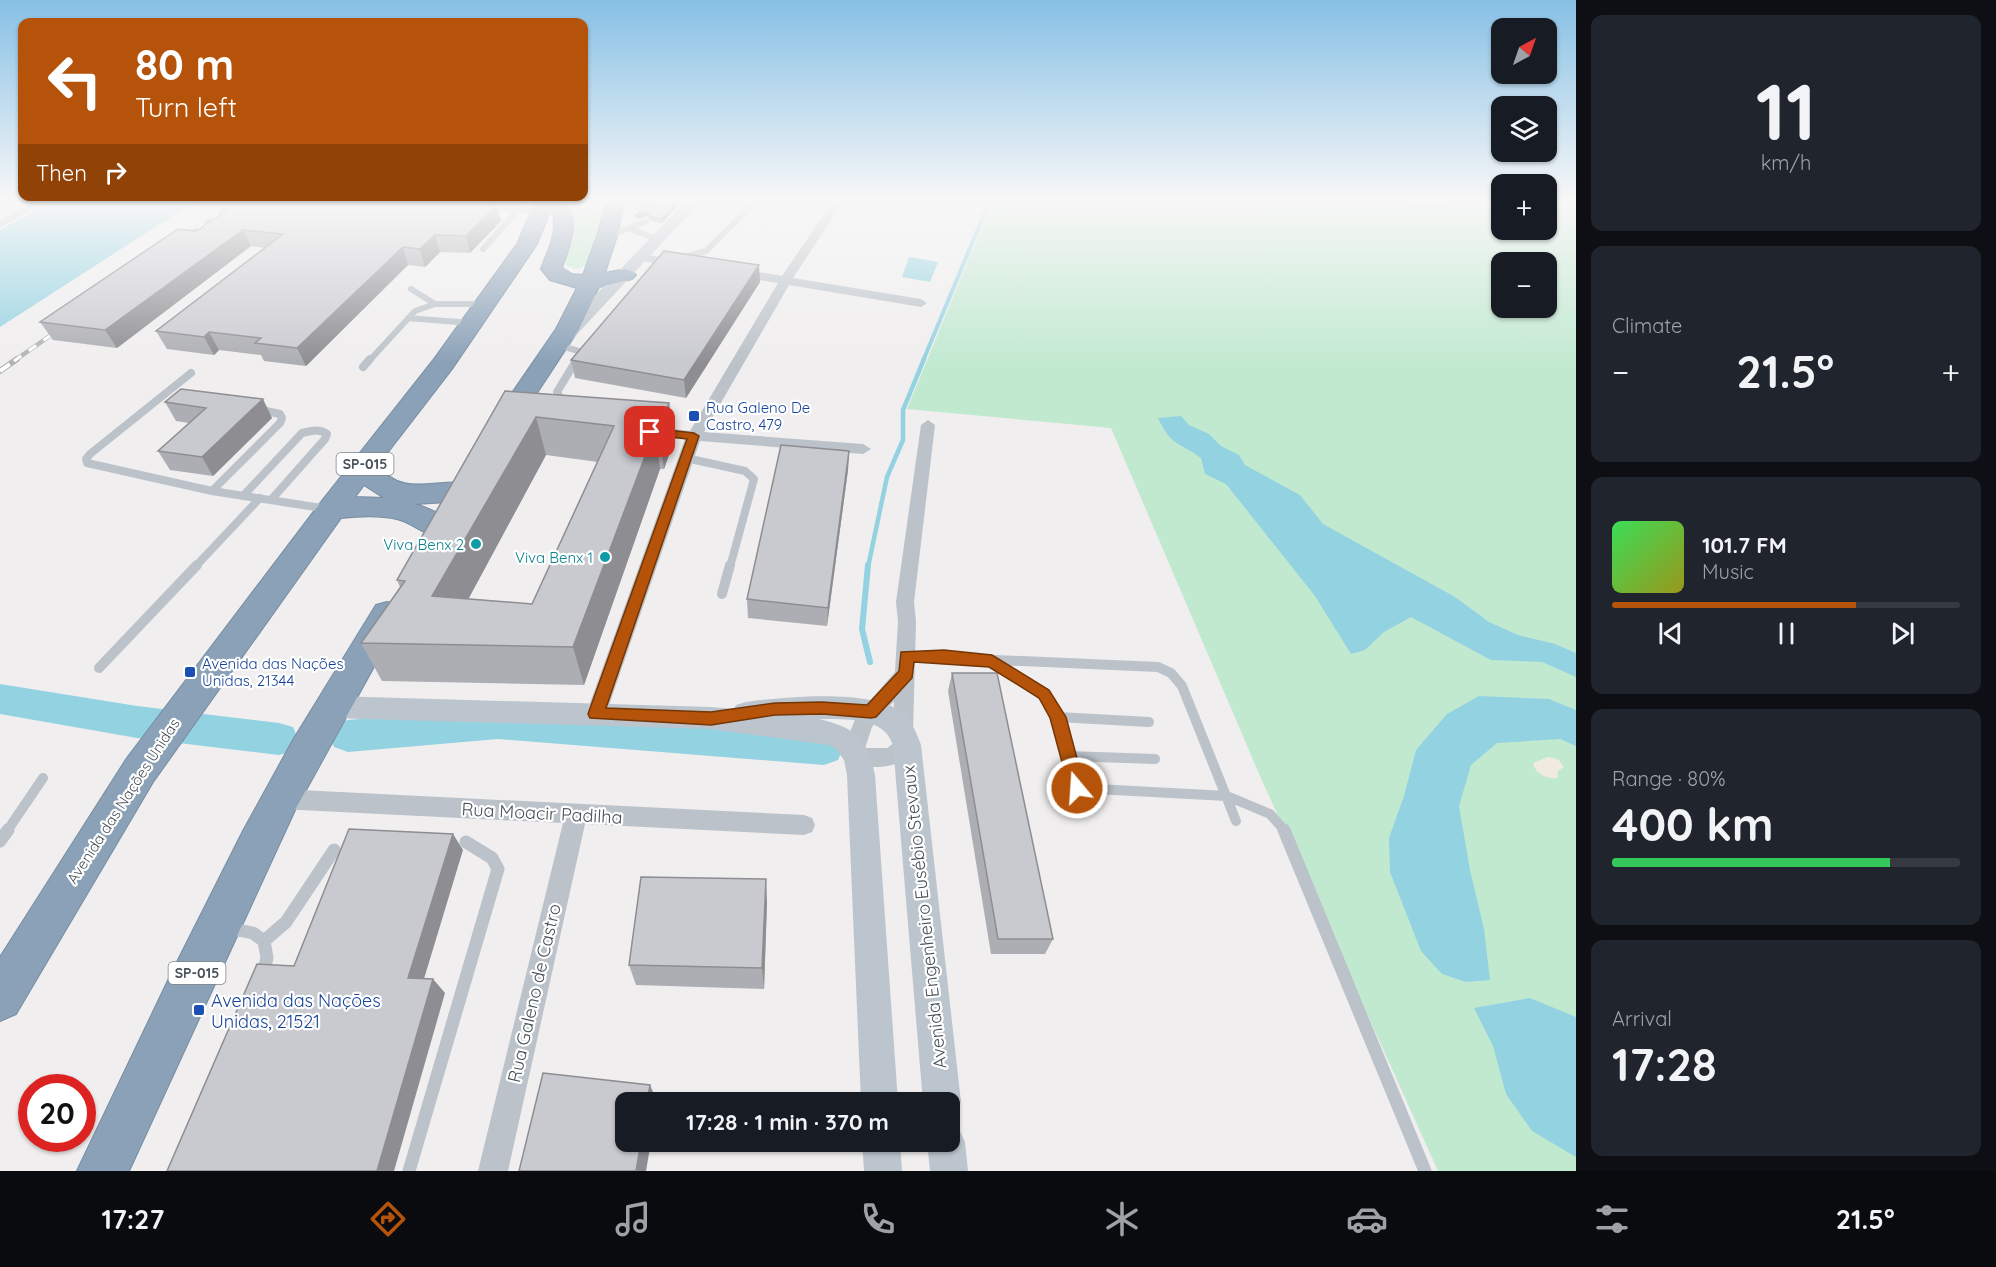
<!DOCTYPE html>
<meta charset="utf-8">
<style>
:root{--surface:#171b24;--page:#20242c;--text:#f1f3f6;--muted:#9ea1a6;--line:#363941;--accent:#b45309}
body{margin:0;font-family:Quicksand,sans-serif;background:var(--page);color:var(--text);height:100vh;display:flex;flex-direction:column;font-size:22px;white-space:nowrap}
*{box-sizing:border-box;margin:0}
p{font-size:20px;color:var(--muted)}
.icon{flex:none;width:33px;height:33px;fill:none;stroke:currentColor;stroke-width:2;stroke-linecap:round;stroke-linejoin:round}
.map{position:relative;flex:1;overflow:hidden}
.drawer{display:flex;flex-direction:column;gap:15px;padding:15px;background:#0d0f14;width:420px}
.drawer>*{flex:none}
.top-card{position:absolute;left:18px;top:18px;width:570px;height:183px;border-radius:12px;box-shadow:0 2px 4px #0004;background:#b45309;color:#fff;overflow:hidden}
.needle{width:39px;rotate:40deg}
.buttons{position:absolute;left:1491px;top:18px;display:grid;gap:12px}
.buttons a{display:grid;place-items:center;width:66px;height:66px;border-radius:12px;background:var(--surface);box-shadow:0 2px 4px #0004;font-size:30px}
.speed{position:absolute;left:18px;top:1074px;display:flex;gap:12px;font-size:30px;font-weight:700;text-align:center}
.speed>*{display:grid;place-content:center;width:78px;height:78px;border-radius:50%;background:var(--surface);box-shadow:0 2px 4px #0004;line-height:1}
.speed .limit{border:9px solid #d22;background:#fff;color:#111}
.pin{position:absolute;display:grid;place-items:center;width:51px;height:51px;color:#fff;margin:-26px;border-radius:12px;box-shadow:0 3px 9px #0006}
.me{position:absolute;width:66px;margin:-33px;rotate:342deg;stroke-linejoin:round;filter:drop-shadow(0 0 4px #0008)}
.turn{display:flex;align-items:center;gap:21px;height:126px;padding:0 18px;font-size:27px}
.turn .icon{width:78px;height:78px;stroke-width:2.5}
.turn b{display:block;font-size:42px;line-height:51px}
.then{display:flex;align-items:center;height:57px;padding:0 18px;background:#0003;gap:12px;font-size:22px}
.big{font-size:45px;font-weight:800;line-height:1.1}
.drawer .card{flex:1;display:flex;flex-direction:column;justify-content:center;gap:9px;min-width:0;padding:0 21px;border-radius:12px;background:var(--page)}
.drawer .dial{align-items:center;gap:0}
.dial b{font-size:78px;line-height:1}
.song{display:flex;align-items:center;gap:18px}
.cover{width:72px;height:72px;border-radius:9px;background:linear-gradient(135deg,hsl(130 70% 55%),hsl(60 70% 35%))}
.played{height:6px;border-radius:3px;background:linear-gradient(90deg,var(--accent) 70%,var(--line) 70%)}
.keys{display:flex;justify-content:space-around;direction:ltr}
.heat{display:flex;justify-content:space-between;align-items:center;font-size:33px;direction:ltr}
.charge{height:9px;border-radius:4px;background:linear-gradient(90deg,#34c759 80%,var(--line) 0)}
.trip{position:absolute;left:615px;top:1092px;width:345px;height:60px;border-radius:12px;background:var(--surface);box-shadow:0 2px 4px #0004;font-weight:800;line-height:60px;text-align:center}
.menu{display:flex;height:96px;justify-content:space-around;align-items:center;background:#090b0e;color:var(--muted)}
.menu .icon{width:42px;height:42px}
.menu .current{color:var(--accent)}
.menu b{font-size:27px;color:var(--text)}
main{display:flex;flex:1;min-height:0}
.map>svg:first-child{display:block}
</style>
<main>
<div class="map">
<svg width="1576" height="1171" viewBox="0 0 1576 1171">
<rect width="100%" height="100%" fill="#f0eeee"/>
<path fill="#c1e9d0" fill-rule="evenodd" d="M564,200H594L601,210V223L586,265L576,269L566,265L565,259L575,233Z
M993,200H1501L1502,230H1546L1547,200H1576V1171H1438L1260,776L1111,428L907,409ZM1502,262H1546V308H1502Z"/>
<path fill="#f0eae0" d="M1548,757L1558,759L1564,767L1558,771L1557,778C1547,779 1535,774 1533,763Z"/>
<path fill="#93d2e1" d="M55,200H197L0,327V230Z
M1406,200H1448L1446,209L1427,213L1408,207Z
M909,257L938,262L930,282L902,277Z
M1181,416L1189,425L1209,434L1221,446L1239,455L1245,465L1300,495L1323,524L1455,597L1489,622L1518,635L1555,644L1576,653V677L1542,662L1491,660L1411,617L1384,632L1365,650L1351,654L1315,596L1226,484L1205,474L1201,458C1179,442 1171,446 1158,418Z
M1479,696L1549,699L1576,710V746L1560,739L1497,743L1471,765L1459,806L1470,870L1484,929L1490,980L1466,982L1442,974L1421,951L1390,872L1389,838L1404,796L1416,750L1447,714Z
M1530,998L1576,1017V1157L1532,1131L1506,1094L1493,1046L1474,1008Z"/>
<g fill="none" stroke-linecap="round" stroke-linejoin="round">
<path stroke="#93d2e1" stroke-width="4" d="M923,361L990,200"/>
<path stroke="#93d2e1" stroke-width="4.5" d="M868,567L887,477L903,440V410L924,359"/>
<path stroke="#93d2e1" stroke-width="6" d="M868,565L862,629L870,662"/>
<path fill="#93d2e1" fill-rule="evenodd" d="M0,684L137,706L279,723L293,727L298,739L293,751L279,755L137,738L0,714Z
M498,707L824,731L838,736L843,748L838,760L824,765L498,739L348,752L334,747L329,736L334,725L348,720Z"/>
<defs>
<path id="highway" d="M536,200H564C581,223 570,243 562,268L572,274L583,275L597,236L607,200H625L617,236L605,273L625,269L632,271L636,275L632,279L599,287L579,329L510,434L501,436L492,434L488,428L556,329L577,288L550,280L541,269C548,249 560,230 551,209L537,244L452,369L378,465C403,500 440,476 472,484L476,491L472,498L448,502L415,504C430,509 446,515 454,528L449,535C428,541 417,524 397,519C379,515 359,516 341,518L153,782L16,1014L0,1021V957L127,758L321,502L434,359L517,244ZM364,485L384,498L355,497Z
M387,602L398,605L403,614L295,810L129,1171H77L174,968L243,831L293,740L376,605Z"/>
</defs>
<use href="#highway" stroke="#778da2" stroke-width="2"/>
<path stroke="#bbc2c9" stroke-width="6" d="M619,200L651,205
M487,207L541,211
M0,224L44,200
M631,229L659,240
M607,237L646,221
M483,249L519,209
M681,258L706,251L757,200
M411,289L435,304
M408,318L471,323
M558,345L582,352L588,346
M369,361L415,311L435,304H485
M576,361L579,356"/>
<path stroke="#bbc2c9" stroke-width="8" d="M363,367L370,359
M191,373L90,454L86,459L87,463L212,491L328,509
M566,400L560,398L557,392L577,359
M686,458L745,471L754,479L730,567
M212,491L280,423L282,418L280,414L257,409
M243,496L302,433C311,431 319,428 327,434L325,439L271,500
M195,567L260,498"/>
<path stroke="#bbc2c9" stroke-width="10" d="M722,594L730,565
M906,656L1158,667L1171,673L1182,686L1236,821
M992,661L1044,694L1058,717L1077,788L1227,796L1270,814L1285,831
M99,668L197,565
M1058,717L1149,722
M1067,756L1155,759
M7,831L43,778"/>
<path stroke="#bbc2c9" stroke-width="13" d="M1284,830L1425,1171
M0,841L8,830
M228,928L253,933L264,941L267,958L263,974
M264,941L286,922L334,850
M409,1171L498,869L492,858L466,842"/>
<path fill="#bbc2c9" fill-rule="evenodd" d="M834,200H844L793,278L921,299L927,303L921,307L789,285L704,432L863,444L871,449L863,454L700,441L606,714L603,720L596,722L589,720L586,714L685,439L650,437L642,432L650,427L690,431L778,283L735,276L729,272L735,268L782,276Z
M641,254L681,260L687,264L681,268L637,260L635,258Z
M928,420L935,425L914,602L916,621L913,733L911,737L918,745C906,769 872,771 849,762L843,750L856,717L895,672L898,621L896,602L921,425ZM894,701L893,733L898,740L887,748H865L872,727Z
M280,789L804,815L812,818L815,825L812,832L804,835L585,824L508,1171H478L563,823L280,809L272,806L269,799L272,792Z"/>
<path fill="#bcc5cd" fill-rule="evenodd" d="M687,200H702L567,345H555L552,341L555,337Z
M331,696L711,707L734,709L736,705L746,702C783,697 873,688 903,713C912,721 917,734 921,745L961,1102L955,1115L950,1117V1102H923L893,745C883,715 845,720 819,719C856,728 867,738 875,775L898,1102H861L847,775L844,760L836,749L829,745L711,729L331,718L321,715L317,707L321,699Z
M950,1124L959,1129L965,1142L968,1171H930L927,1142H950Z
M862,1142H900L902,1171H864Z"/>
<use href="#highway" fill="#8ba1b7" fill-rule="evenodd"/>
<defs>
<path id="rail-far1" d="M182,239L239,200
M14,361L64,326"/>
<path id="rail" d="M0,371L17,359"/>
</defs>
<use href="#rail-far1" stroke="#b1b3b7" stroke-width="4.5"/>
<use href="#rail" stroke="#b1b3b7" stroke-width="6"/>
<use href="#rail-far1" stroke="#fff" stroke-width="3" stroke-dasharray="9" stroke-linecap="butt"/>
<use href="#rail" stroke="#fff" stroke-width="4" stroke-dasharray="12" stroke-linecap="butt"/>
</g>
<path fill="#adaeb3" fill-rule="evenodd" d="M676,200L675,202L677,203V207L662,223L651,221L647,216L637,219L654,205Z
M497,205L501,221L470,253L440,252L425,267L408,265L306,366L264,361L261,355L219,350L214,355L167,349L156,331L265,248L251,246L117,348L53,340L40,322L196,231Z
M760,282L686,398L575,378L571,360Z
M505,391L669,403L674,441L664,469H660L584,685L382,681L361,643L400,587L397,580ZM546,455L598,462L532,604L468,599Z
M165,402L272,418L213,476L170,470L158,451L189,423L176,421Z
M849,451L848,470L827,626L748,618L747,599Z
M952,673L1053,939L1045,954H991L948,691Z
M767,902L764,989L636,985L629,965Z"/>
<path fill="#8d8d92" d="M677,203V207L662,223L661,219Z
M497,205L501,221L470,253L466,236Z
M647,212V216L637,219L636,215Z
M243,230L251,246L117,348L105,330Z
M435,235L440,252L425,267L420,249Z
M403,247L408,265L306,366L297,348Z
M759,265L760,282L686,398L684,380Z
M209,332L219,350L214,355L204,337Z
M263,399L272,418L213,476L202,457Z
M669,403L674,441L664,469L659,431Z
M536,417L546,455L449,635L432,596Z
M655,430L660,469L584,685L573,647Z
M849,451L848,470L827,626L828,608Z
M453,834L463,850L420,992L408,978Z
M766,879L767,902L764,989L762,968Z
M433,979L445,993L394,1171H377Z
M650,1085L657,1101V1102H647Z
M641,1142H651L646,1171H636Z"/>
<path fill="#c9cad0" stroke="#8d8d92" stroke-width="1.5" fill-rule="evenodd" d="M242,200H450L497,205L466,236L435,235L420,249L403,247L297,348L255,343L261,338L209,332L204,337L156,331L283,234L243,230L105,330L40,322L178,229L196,231Z
M654,200H672L671,202L677,203L661,219L651,217L647,212L636,215L646,205H654Z
M664,251L759,265L684,380L571,360Z
M181,389L263,399L202,457L158,451L206,408L165,402Z
M505,391L669,403L659,431L655,430L573,647L361,643L405,581L397,580ZM536,417L614,426L532,604L432,596Z
M781,445L849,451L828,608L747,599Z
M952,673H997L1053,939H998Z
M349,829L453,834L408,978L433,979L377,1171H167L257,964L294,966Z
M641,877L766,879L762,968L629,965Z
M543,1073L650,1085L647,1102H626V1142H641L636,1171H519Z"/>
<linearGradient id="sky" x2="0" y2="1"><stop stop-color="#86c0e5"/><stop offset="0.55" stop-color="#f8f7f7"/><stop offset="1" stop-color="#f8f7f7" stop-opacity="0"/></linearGradient>
<rect width="1576" height="364" fill="url(#sky)"/>
<path fill="#b45309" stroke="#753606" stroke-width="1.5" d="M650,428L694,433L699,436L606,708L711,712L775,703L822,702L867,705L899,671L901,652L944,650L992,655L1049,690L1066,717L1085,788L1083,793L1077,796L1071,793L1069,788L1050,718L1039,698L989,667L914,662L912,678L876,717L871,718L822,714L775,715L711,725L590,718L588,714L687,439L646,434L645,432Z"/>
<g fill="#1a4fb4" stroke="#fff" stroke-width="2">
<rect x="688" y="410" width="12" height="12" rx="3"/>
<rect x="184" y="666" width="12" height="12" rx="3"/>
<rect x="193" y="1004" width="12" height="12" rx="3"/>
</g>
<g fill="#0f9aa8" stroke="#fff" stroke-width="2">
<circle cx="476" cy="544" r="6"/>
<circle cx="605" cy="557" r="6"/>
</g>
<g text-anchor="middle" dominant-baseline="central" stroke-width="4.5" stroke-linejoin="round" paint-order="stroke">
<g fill="#fff" stroke="#7f858b" stroke-width="1.5">
<rect x="336.5" y="453" width="57" height="22" rx="4.5"/>
<rect x="168.5" y="962" width="57" height="22" rx="4.5"/>
</g>
<g font-size="14" font-weight="bold" fill="#485159">
<text x="365" y="464">SP-015</text>
<text x="197" y="973">SP-015</text>
</g>
<g font-size="15" fill="#164399" stroke="#fff" text-anchor="start">
<text x="706" y="407">Rua Galeno De<tspan x="706" dy="17">Castro, 479</tspan></text>
<text x="202" y="663">Avenida das Nações<tspan x="202" dy="17">Unidas, 21344</tspan></text>
</g>
<g font-size="15" fill="#0d838f" stroke="#fff" text-anchor="end">
<text x="464" y="544">Viva Benx 2</text>
<text x="593" y="557">Viva Benx 1</text>
</g>
<g font-size="15" fill="#485159" stroke="#fff">
<text transform="translate(123 801) rotate(-57)">Avenida das Nações Unidas</text>
</g>
<g font-size="18" fill="#485159" stroke="#fff">
<text transform="translate(542 813) rotate(3)">Rua Moacir Padilha</text>
<text transform="translate(924 917) rotate(-96)">Avenida Engenheiro Eusébio Stevaux</text>
<text transform="translate(534 993) rotate(-77)">Rua Galeno de Castro</text>
</g>
<g font-size="18" fill="#164399" stroke="#fff" text-anchor="start">
<text x="211" y="1000">Avenida das Nações<tspan x="211" dy="21">Unidas, 21521</tspan></text>
</g>
</g>
</svg>
<div class="buttons">
<a><svg class="needle" viewBox="-14 -14 28 28"><path d="M0-13l5 13h-10z" fill="#e53935"/><path d="M0 13l5-13h-10z" fill="#9ea1a6"/></svg></a>
<a><svg class="icon" aria-label="layers" viewBox="0 0 24 24"><path d="M12 4l9 5-9 5-9-5zM3 14l9 5 9-5"/></svg></a>
<a>+</a>
<a>−</a>
</div>
<div class="speed"><div class="limit">20</div></div>
<div class="pin" style="left:650px;top:432px;background:#d93025"><svg class="icon" aria-label="arrive" viewBox="0 0 24 24"><path d="M6 21V4h12l-3 4 3 4H6"/></svg></div>
<svg class="me" style="left:1077px;top:788px" viewBox="-20 -20 40 40"><circle r="17" fill="#b45309" stroke="#fff" stroke-width="3"/><path d="M0-11L8 9 0 5-8 9z" fill="#fff"/></svg>
<div class="trip">17:28 · 1 min · 370 m</div>
<div class="top-card">
<div class="turn"><svg class="icon" aria-label="left" viewBox="0 0 24 24"><path d="M17 20v-9H6M10 6l-5 5 5 5"/></svg><div><b>80 m</b>Turn left</div></div>
<div class="then">Then<svg class="icon" aria-label="right" viewBox="0 0 24 24"><path d="M7 20v-9h11M14 6l5 5-5 5"/></svg></div>
</div>
</div>
<section class="drawer">
<div class="card dial"><b>11</b><p>km/h</p></div>
<div class="card"><p>Climate</p>
<div class="heat"><a>−</a><b class="big">21.5°</b><a>+</a></div>
</div>
<div class="card">
<div class="song"><i class="cover"></i><div><b>101.7 FM</b><p>Music</p></div></div>
<div class="played"></div>
<div class="keys"><svg class="icon" aria-label="previous" viewBox="0 0 24 24"><path d="M18 5L8 12l10 7zM5 5v14"/></svg><svg class="icon" aria-label="pause" viewBox="0 0 24 24"><path d="M8 5v14M16 5v14"/></svg><svg class="icon" aria-label="next" viewBox="0 0 24 24"><path d="M6 5l10 7-10 7zM19 5v14"/></svg></div>
</div>
<div class="card"><p>Range · 80%</p><b class="big">400 km</b><div class="charge"></div></div>
<div class="card"><p>Arrival</p><b class="big">17:28</b></div>
</section>
</main>
<nav class="menu">
<b>17:27</b>
<svg class="icon current" aria-label="directions" viewBox="0 0 24 24"><path d="M12 3l9 9-9 9-9-9zM9 14v-3h6M13 9l2 2-2 2"/></svg>
<svg class="icon" aria-label="music" viewBox="0 0 24 24"><path d="M9 18V5l10-2v13"/><circle cx="6" cy="18" r="3"/><circle cx="16" cy="16" r="3"/></svg>
<svg class="icon" aria-label="phone" viewBox="0 0 24 24"><path d="M5 4h4l2 5-3 2q2 4 5 5l2-3 5 2v4C11 20 4 13 5 4z"/></svg>
<svg class="icon" aria-label="climate" viewBox="0 0 24 24"><path d="M12 3v18M4 7l16 10M4 17L20 7"/></svg>
<svg class="icon" aria-label="car" viewBox="0 0 24 24"><path d="M5 17H2v-5l4-1 3-4h7l3 4 3 1v5h-3M9 17h6M6 11h13"/><circle cx="7" cy="17" r="2"/><circle cx="17" cy="17" r="2"/></svg>
<svg class="icon" aria-label="filters" viewBox="0 0 24 24"><path d="M4 7h16M4 17h16"/><circle cx="9" cy="7" r="2"/><circle cx="15" cy="17" r="2"/></svg>
<b>21.5°</b>
</nav>
